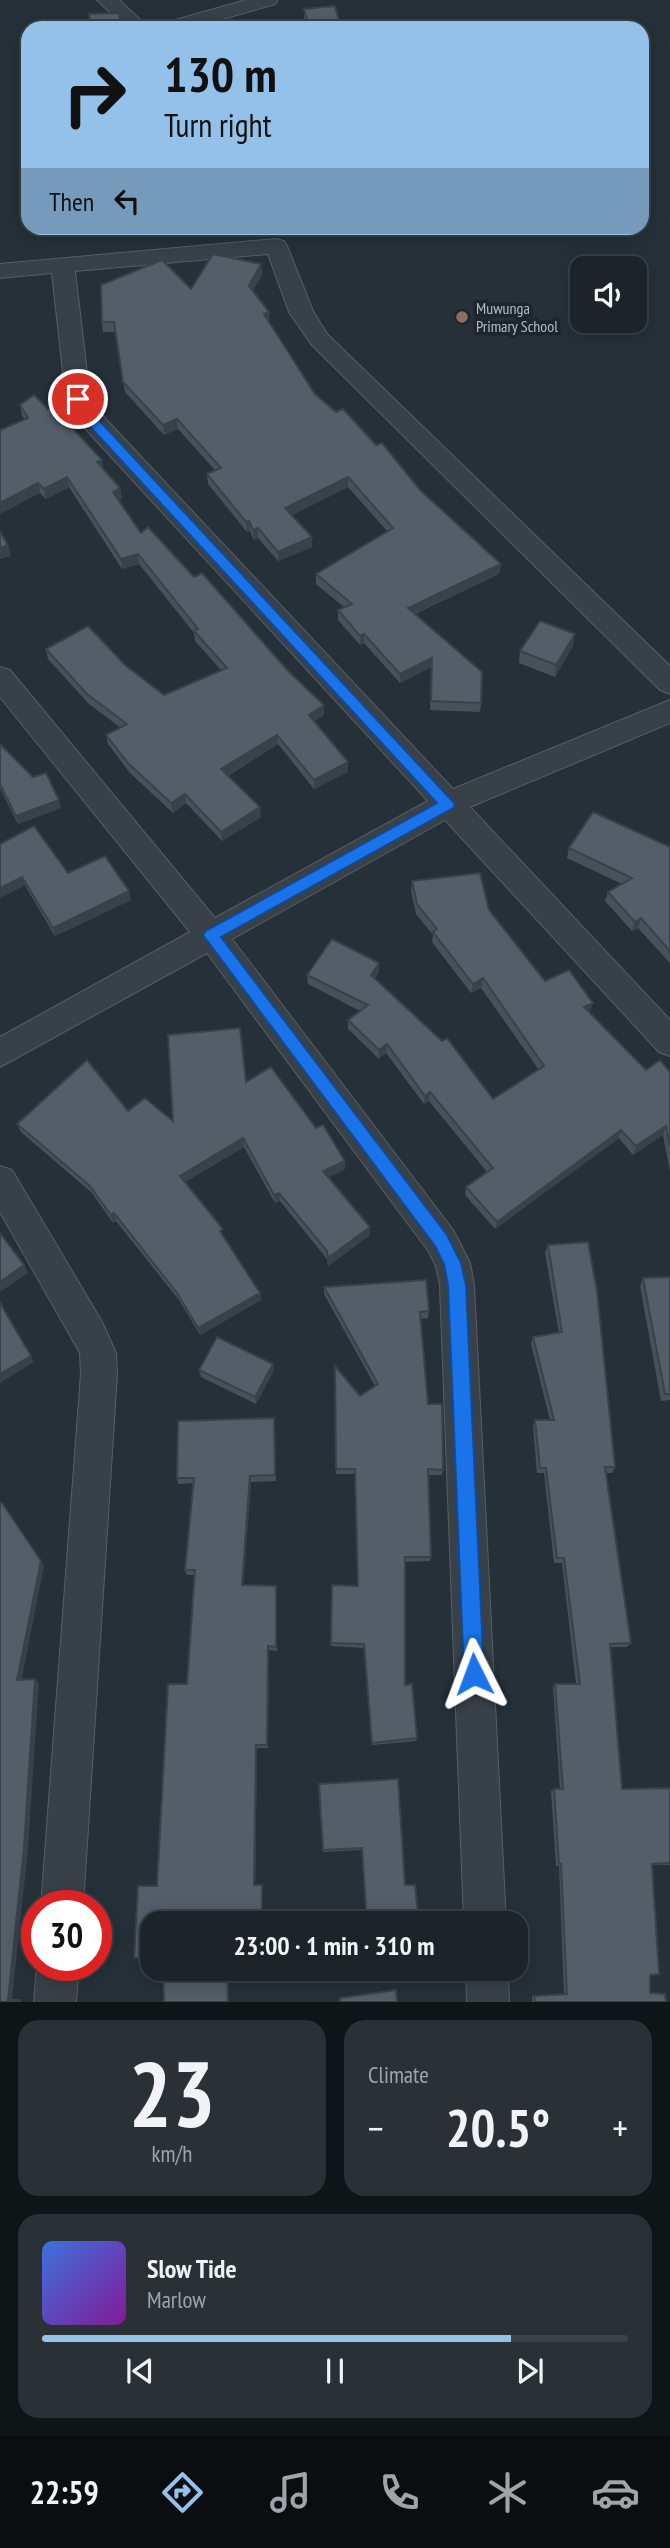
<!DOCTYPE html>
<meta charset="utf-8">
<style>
:root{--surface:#1c242a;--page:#293036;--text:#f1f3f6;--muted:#a0a4a8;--line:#3a4147;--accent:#93c1ea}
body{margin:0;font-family:"PT Sans Narrow",sans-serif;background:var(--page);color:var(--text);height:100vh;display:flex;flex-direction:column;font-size:26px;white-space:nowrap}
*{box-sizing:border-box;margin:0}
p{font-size:23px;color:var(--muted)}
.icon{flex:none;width:38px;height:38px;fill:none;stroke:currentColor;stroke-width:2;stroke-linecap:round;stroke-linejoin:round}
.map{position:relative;height:2002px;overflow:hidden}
.drawer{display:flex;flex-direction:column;gap:18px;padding:18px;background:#0f1417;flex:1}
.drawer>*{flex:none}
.hud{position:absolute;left:21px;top:21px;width:628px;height:214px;border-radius:21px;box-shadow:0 4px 18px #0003,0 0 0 2px var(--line);background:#93c1ea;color:#111;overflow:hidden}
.tools{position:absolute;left:570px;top:256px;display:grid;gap:14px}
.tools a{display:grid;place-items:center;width:77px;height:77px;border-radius:14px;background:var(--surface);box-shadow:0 4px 18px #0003,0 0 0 2px var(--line);font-size:35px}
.speed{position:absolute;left:21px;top:1890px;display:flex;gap:14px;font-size:35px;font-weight:700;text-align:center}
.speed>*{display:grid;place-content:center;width:91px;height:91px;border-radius:50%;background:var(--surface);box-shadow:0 4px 18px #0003,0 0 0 2px var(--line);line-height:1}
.speed .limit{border:10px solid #d22;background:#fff;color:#111}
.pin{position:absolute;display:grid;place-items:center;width:60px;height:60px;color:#fff;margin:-30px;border:4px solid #fff;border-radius:50%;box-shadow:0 2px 7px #0007}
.me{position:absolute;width:77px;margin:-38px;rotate:357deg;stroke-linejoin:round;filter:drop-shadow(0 0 5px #0008)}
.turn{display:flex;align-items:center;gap:24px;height:147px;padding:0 28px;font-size:32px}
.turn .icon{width:91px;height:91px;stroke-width:2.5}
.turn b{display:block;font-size:49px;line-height:60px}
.then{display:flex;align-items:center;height:66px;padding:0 28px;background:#0003;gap:14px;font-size:26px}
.big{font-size:52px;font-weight:800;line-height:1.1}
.drawer .widget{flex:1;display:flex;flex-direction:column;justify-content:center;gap:10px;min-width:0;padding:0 24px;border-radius:21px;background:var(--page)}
.drawer .dial{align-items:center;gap:0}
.dial b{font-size:91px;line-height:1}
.song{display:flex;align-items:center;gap:21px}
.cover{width:84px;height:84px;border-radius:10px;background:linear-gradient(135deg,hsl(220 70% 55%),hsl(290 70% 35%))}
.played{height:7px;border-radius:4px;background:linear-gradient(90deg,var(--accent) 80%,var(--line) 80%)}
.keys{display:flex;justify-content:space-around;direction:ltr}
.heat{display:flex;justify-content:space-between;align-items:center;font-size:38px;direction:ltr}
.drawer .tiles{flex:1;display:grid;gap:18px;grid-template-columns:1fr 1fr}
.widget:last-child{grid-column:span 2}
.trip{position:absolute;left:140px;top:1911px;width:388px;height:70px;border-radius:21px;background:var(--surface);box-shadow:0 4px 18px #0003,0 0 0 2px var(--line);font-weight:800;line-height:70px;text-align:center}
.tabs{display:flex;height:112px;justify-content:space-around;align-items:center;background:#0b0e11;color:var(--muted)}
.tabs .icon{width:49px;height:49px}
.tabs .selected{color:var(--accent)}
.tabs b{font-size:32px;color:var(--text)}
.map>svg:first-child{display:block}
</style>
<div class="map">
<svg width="670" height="2002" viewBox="0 0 670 2002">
<rect width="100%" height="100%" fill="#253038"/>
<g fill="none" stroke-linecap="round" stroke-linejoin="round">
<defs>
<path id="street" d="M97,0H119L149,28H127Z
M246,0H278L275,4L191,28H158L161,24Z
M276,239L284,241L287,246L313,311L327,334L670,666V694L660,690L311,344L289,312L268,254L75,271L90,399L99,412L453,789L670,700V723L470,807L670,1020V1056L659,1052L445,820L232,939L453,1230L470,1263L474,1285L506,1923H464L440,1285L436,1266L429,1252L207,953L0,1067V1037L190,932L0,697V667L10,670L215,918L428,801L81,424L66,399L52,273L0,278V264Z
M0,1166L12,1170L102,1322L116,1353L117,1374L83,1906H41L81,1374L80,1353L0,1212Z
M37,1965H79L76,2002H34Z
M466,1969H508L509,2002H467Z"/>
</defs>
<use href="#street" stroke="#575f66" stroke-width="2"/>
<use href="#street" fill="#384148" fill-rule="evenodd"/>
</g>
<path fill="#475159" d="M304,9L341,28H306L304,20Z
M261,264L262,275L252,291L269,322L315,394L336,412L376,445L420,490L501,564L499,574L415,614L481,703L480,712L430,710L431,667L400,683L364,643L360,645L338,620V610L344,607L316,584V574L387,531L348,487L292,515L312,537V547L278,561L258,538L254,540L250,531L247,532L208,484L207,474L215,470L178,429L164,435L125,392L115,332H103L102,322Z
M20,405L104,470L120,488L122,499L119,500L141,533L194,577L289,672L324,705V715L314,721L348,762V772L314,789L278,744L228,776L261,817L222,841L186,803L173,813L130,773L108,744L106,735L121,728L89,704L48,659L46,649L125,665L164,695L221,670L195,641L194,633L139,564L122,569L69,487L46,499L40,493L25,419L22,416Z
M573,646L555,677L519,663L520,651Z
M0,744L61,808L18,824L0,788Z
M0,844L68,873L131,900L55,936Z
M670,847V963L638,928L632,931L605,901L608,892L622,884L567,858L569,848Z
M412,881L489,910L545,981L590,1012L589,1013L646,1070L670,1072V1172L663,1135L633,1155L619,1138L495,1229L465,1195L466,1187L487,1172L429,1101L424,1104L386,1053L379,1059L348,1029V1020L360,1011L308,984L307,975L379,972L375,978L493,1099L539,1070L481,988L471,993L432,942L433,935L416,914L411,891Z
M246,1082L345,1169L328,1177L370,1235L328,1266L327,1259L280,1201L275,1203L244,1147L185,1182L224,1237L261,1300L200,1335L179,1300L116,1221L113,1223L92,1193L21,1132L17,1124L128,1111L173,1121Z
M548,1245L615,1467L612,1473H606L631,1643L627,1647H611L622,1789L670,1788V1865H652L650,1975V1993L666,2002H532V1996L564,1994L559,1866H556L551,1791L554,1789H560L553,1687L555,1684H576L562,1563H554L544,1473H537L533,1427L535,1420H550L531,1344L533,1337L559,1333L545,1253Z
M670,1277V1400L661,1401L640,1286L643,1278Z
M324,1287L429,1311L428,1318L420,1319L428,1404L443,1470L442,1475H428L431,1557L430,1561L405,1562V1685L417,1738L416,1741L372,1745L364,1648L331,1646L332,1585L358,1586L355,1474H336L335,1366L360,1396L375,1386L324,1294Z
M199,1370H274L256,1404L201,1377Z
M275,1424L276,1481L251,1482L243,1585L276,1586V1591L277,1651L269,1650L268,1748H257L255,1885H262L263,1887V1923H152L187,1684L194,1575H187L185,1570L193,1483L178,1484L177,1478Z
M319,1784L405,1885L419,1923L362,1850L323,1852Z"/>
<path fill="#3a4249" d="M261,264L262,275L249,297V286Z
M269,312L270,322L264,314Z
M177,419L178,429L164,435L163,425Z
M102,460L104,470L97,462Z
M67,477L69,487L46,499L44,489Z
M348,477V487L286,518L285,508Z
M38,483L40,493L0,514V503Z
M120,488L122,499L115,502L113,492Z
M249,521L250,531L247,532L246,522Z
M258,528V538L254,540L253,530Z
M312,537V547L278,561V552Z
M8,545L11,556L0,559V548Z
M138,554L139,564L122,569L121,559Z
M501,564L499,574L407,617L408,608Z
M364,634V643L360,645V636Z
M575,634L573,646L555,677L556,665Z
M432,658L431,667L400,683V674Z
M324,705V715L309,725V715Z
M277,735L278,744L222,779L221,769Z
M348,762V772L314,789V780Z
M185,794L186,803L173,813L171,803Z
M59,800L61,808L18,824L16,816Z
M260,807L261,817L222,841L221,832Z
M22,877L24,886L0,898V888Z
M129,891L131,900L55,936L53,928Z
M641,918L638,928L632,931L635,922Z
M379,963V972L371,984V975Z
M483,978L481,988L471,993L473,984Z
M593,1003L590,1012L582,1016L584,1007Z
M387,1044L386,1053L379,1059V1050Z
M430,1092L429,1101L424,1104L425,1096Z
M666,1126L663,1135L633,1155L636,1146Z
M621,1130L619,1138L495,1229L497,1222Z
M243,1138L244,1147L181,1184L180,1176Z
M345,1161V1169L323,1180V1171Z
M279,1193L280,1201L275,1203L274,1195Z
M114,1213L116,1221L113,1223L111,1215Z
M370,1227V1235L328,1266V1258Z
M24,1265L28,1273L0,1292V1282Z
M260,1293L261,1300L200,1335L198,1328Z
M31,1356L34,1362L0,1383V1374Z
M273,1364L274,1370L256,1404L255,1397Z
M250,1476L251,1482L243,1590L242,1585Z
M2,1503L44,1566L21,1683L17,1680Z
M268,1646L269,1650L268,1748L267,1745Z
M35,1679L39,1683L28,1849L12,2000H8Z
M256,1745L257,1748L255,1887L254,1885Z
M262,1885L263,1887V1923H262Z
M227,1969H228L229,2002H228Z"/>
<path fill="#535e68" stroke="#3a4249" stroke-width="2" d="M335,6L341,28H309L304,9Z
M119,13L121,28H91L89,14Z
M213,254L261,264L249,286L269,312L264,314L315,394L336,412L343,409L376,445L382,443L420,490L501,564L408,608L482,672L481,703L431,701L432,658L400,674L364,634L360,636L338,610L352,604L316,574L393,528L348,477L285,508L312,537L278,552L258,528L253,530L249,521L246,522L207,474L221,468L177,419L163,425L123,382L114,322H102L101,285L162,260L191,289Z
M34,395L48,409L53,407L102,460L97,462L120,488L113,492L141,533L148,527L194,577L202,573L289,672L324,705L309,715L348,762L314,780L277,735L221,769L260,807L221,832L185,794L171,803L128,763L106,735L127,724L87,694L46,649L88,626L125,665L164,695L227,668L194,631L198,629L138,554L121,559L67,477L44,489L38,483L0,503V430L28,418L20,405Z
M0,532L8,545L0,548Z
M540,621L575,634L556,665L520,651Z
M0,744L33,777L46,773L59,800L16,816L0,784Z
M593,812L670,847V951L641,918L635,922L608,892L632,878L569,848Z
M34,826L68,873L105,856L129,891L53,928L22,877L0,888V844Z
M480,873L489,910L545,981L569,970L593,1003L584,1007L646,1070L660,1060L670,1072V1146L666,1126L636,1146L621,1130L497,1222L466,1187L493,1168L430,1092L425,1096L387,1044L379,1050L348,1020L368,1005L307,975L332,939L379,963L371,975L442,1041L447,1038L493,1099L544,1066L483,978L473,984L433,932L437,929L417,904L412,881Z
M240,1028L246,1082L271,1067L316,1128L323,1125L345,1161L323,1171L370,1227L328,1258L327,1251L279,1193L274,1195L243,1138L180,1176L223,1229L220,1231L260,1293L198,1328L177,1293L114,1213L111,1215L89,1185L17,1124L87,1060L128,1111L145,1098L173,1121L168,1035Z
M0,1233L24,1265L0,1282Z
M588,1242L597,1291L615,1467H605L631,1643L610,1644L622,1789L670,1788V1863L652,1864L659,1974L650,1975V1993L665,1994L666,2002H535L534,1996L567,1994L561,1864H559L554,1789H563L555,1684H580L564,1558H557L546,1468H540L535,1420H554L533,1337L562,1332L548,1245Z
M670,1277V1394H665L643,1278Z
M426,1280L429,1311L420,1312L428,1404H442L443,1470L428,1469L431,1557H405V1685L412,1684L417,1738L372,1743L364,1644L331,1643L332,1585L358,1586L355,1469H336L335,1366L360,1396L378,1384L324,1287Z
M0,1303L31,1356L0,1374Z
M217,1337L273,1364L255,1397L199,1370Z
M274,1418L275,1475L250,1476L242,1585L276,1586V1647L268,1646L267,1745H256L254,1885H262V1923H152V1958H134L138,1886H157L168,1684H187L195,1570H185L194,1478H177L178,1421Z
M0,1503H2L41,1561L17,1680L35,1679L24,1847L8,2000H20V2002H0Z
M398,1779L405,1885H415L419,1923H367L362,1848L323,1850L319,1784Z
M163,1969H227L228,2002H164Z
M396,1990L397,2002H340V1998Z"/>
<path fill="#1a73e8" stroke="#114b97" stroke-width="2" d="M78,395L82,396L94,415L455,804L453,808L221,937L447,1235L461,1263L466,1285L484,1674L481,1681L474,1683L467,1681L464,1674L448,1285L444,1264L435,1246L203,935L206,931L437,803L85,421L72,399Z"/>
<circle fill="#8d6e63" stroke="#1e262d" stroke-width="2.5" cx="462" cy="317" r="7"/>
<g text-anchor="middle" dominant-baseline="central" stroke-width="7" stroke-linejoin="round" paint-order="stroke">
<g font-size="16" fill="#b4bcc4" stroke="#1e262d" text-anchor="start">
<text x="476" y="308">Muwunga<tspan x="476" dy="18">Primary School</tspan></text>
</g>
</g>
</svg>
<div class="tools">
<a><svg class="icon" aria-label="sound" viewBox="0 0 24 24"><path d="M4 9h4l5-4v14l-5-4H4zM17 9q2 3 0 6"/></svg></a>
</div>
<div class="speed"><div class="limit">30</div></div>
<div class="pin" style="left:78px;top:399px;background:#d93025"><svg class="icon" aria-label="arrive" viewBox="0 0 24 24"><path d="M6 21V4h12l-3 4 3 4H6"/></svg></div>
<svg class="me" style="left:474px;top:1674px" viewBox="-20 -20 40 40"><path d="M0-17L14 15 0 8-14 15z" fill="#1a73e8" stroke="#fff" stroke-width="4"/></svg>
<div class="trip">23:00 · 1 min · 310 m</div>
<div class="hud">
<div class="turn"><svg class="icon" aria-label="right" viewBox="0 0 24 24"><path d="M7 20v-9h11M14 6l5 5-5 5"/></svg><div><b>130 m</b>Turn right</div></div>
<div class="then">Then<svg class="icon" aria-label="left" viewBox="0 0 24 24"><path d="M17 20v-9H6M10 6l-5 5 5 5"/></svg></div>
</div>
</div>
<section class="drawer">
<div class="tiles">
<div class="widget dial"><b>23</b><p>km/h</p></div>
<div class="widget"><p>Climate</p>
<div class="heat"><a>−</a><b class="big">20.5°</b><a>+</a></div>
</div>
<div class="widget">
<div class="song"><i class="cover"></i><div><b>Slow Tide</b><p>Marlow</p></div></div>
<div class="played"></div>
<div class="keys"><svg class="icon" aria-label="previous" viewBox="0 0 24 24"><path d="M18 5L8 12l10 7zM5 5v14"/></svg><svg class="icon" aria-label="pause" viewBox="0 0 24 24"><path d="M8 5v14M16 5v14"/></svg><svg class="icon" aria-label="next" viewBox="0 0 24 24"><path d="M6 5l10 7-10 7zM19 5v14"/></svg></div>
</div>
</div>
</section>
<nav class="tabs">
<b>22:59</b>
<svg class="icon selected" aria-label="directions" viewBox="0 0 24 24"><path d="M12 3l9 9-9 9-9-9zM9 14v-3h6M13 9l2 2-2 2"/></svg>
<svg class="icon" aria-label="music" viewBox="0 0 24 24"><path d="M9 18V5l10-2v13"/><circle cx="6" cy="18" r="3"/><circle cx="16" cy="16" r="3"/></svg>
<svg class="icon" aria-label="phone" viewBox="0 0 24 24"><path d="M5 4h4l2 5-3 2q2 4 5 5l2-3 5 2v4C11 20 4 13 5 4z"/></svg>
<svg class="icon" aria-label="climate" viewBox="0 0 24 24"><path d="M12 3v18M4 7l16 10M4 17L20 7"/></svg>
<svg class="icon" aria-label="car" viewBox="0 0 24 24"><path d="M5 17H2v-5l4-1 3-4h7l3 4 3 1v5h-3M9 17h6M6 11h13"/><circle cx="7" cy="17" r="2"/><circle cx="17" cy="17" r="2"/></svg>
</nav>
